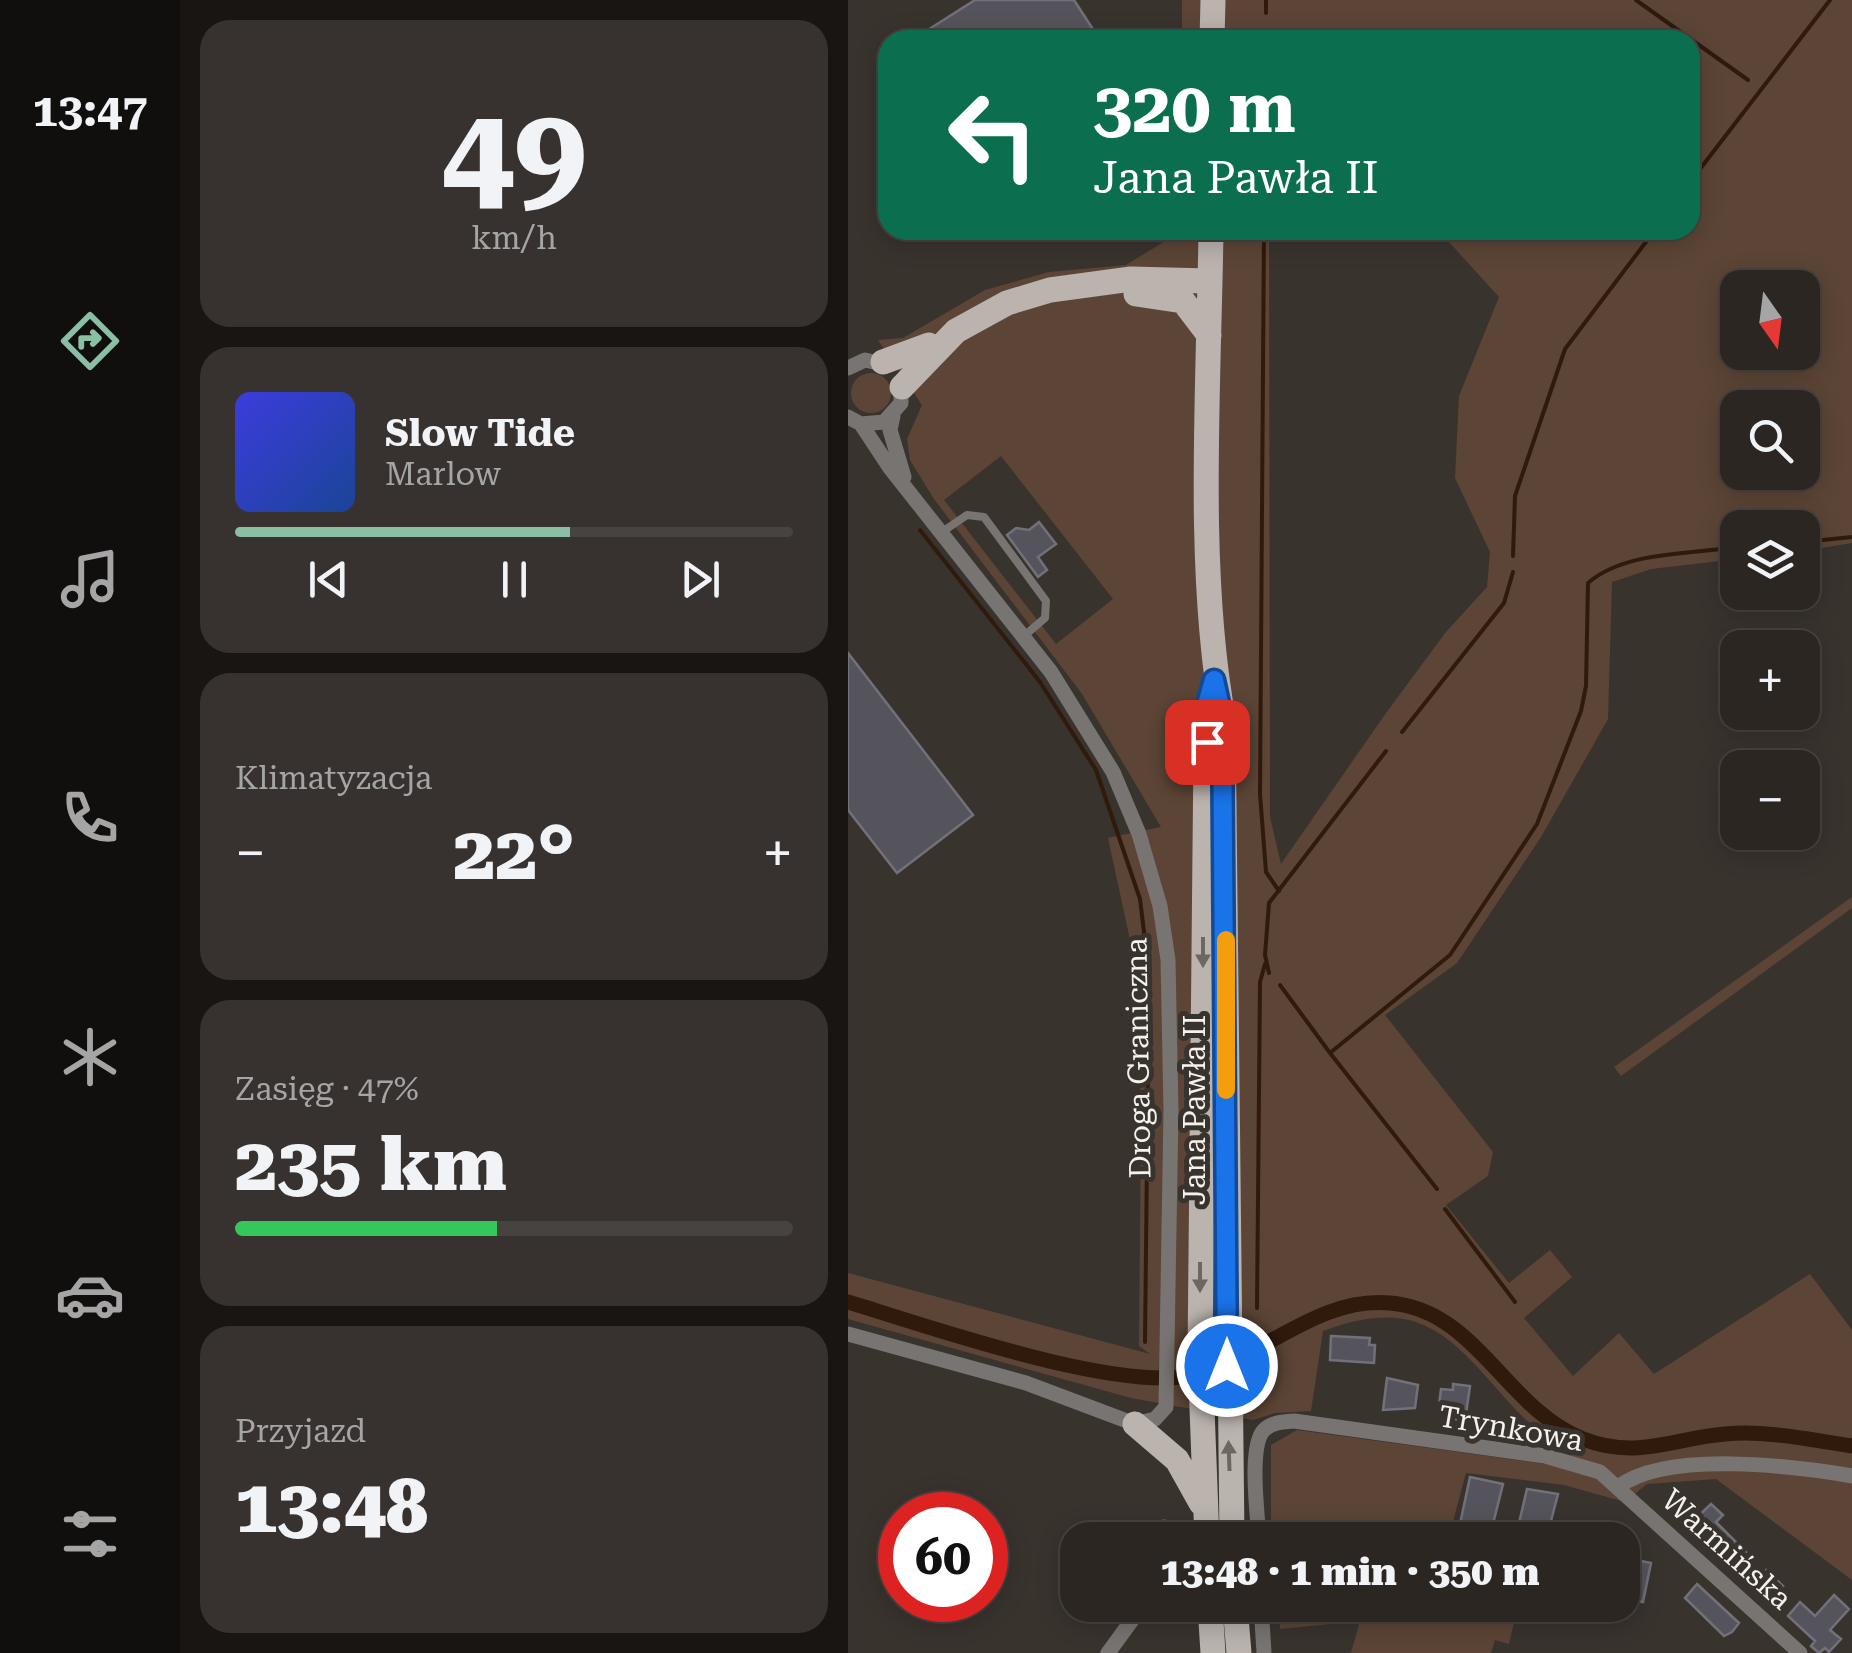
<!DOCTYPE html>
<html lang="pl">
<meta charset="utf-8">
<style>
:root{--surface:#2b2622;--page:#37322f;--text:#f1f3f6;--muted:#a6a5a5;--line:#474340;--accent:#8abfa5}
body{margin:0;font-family:"Roboto Serif",serif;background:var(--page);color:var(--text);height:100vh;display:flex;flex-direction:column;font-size:38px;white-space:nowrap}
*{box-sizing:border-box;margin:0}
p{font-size:32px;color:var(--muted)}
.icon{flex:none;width:55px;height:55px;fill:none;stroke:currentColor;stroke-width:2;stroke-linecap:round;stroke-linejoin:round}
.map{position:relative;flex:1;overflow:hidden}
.drawer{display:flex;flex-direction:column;gap:20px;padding:20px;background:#181513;width:668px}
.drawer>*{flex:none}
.banner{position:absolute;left:30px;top:30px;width:822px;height:210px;border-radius:30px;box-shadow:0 5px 25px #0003,0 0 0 2px var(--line);background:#0b6e4f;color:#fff;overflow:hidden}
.needle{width:65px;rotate:166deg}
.buttons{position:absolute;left:872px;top:270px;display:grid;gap:20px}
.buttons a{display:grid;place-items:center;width:100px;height:100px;border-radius:20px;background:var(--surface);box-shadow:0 5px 25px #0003,0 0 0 2px var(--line);font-size:50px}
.speed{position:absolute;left:30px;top:1492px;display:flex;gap:20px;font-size:50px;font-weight:700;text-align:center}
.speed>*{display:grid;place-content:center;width:130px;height:130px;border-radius:50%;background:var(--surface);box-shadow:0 5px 25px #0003,0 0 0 2px var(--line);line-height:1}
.speed .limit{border:15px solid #d22;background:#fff;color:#111}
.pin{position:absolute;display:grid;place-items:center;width:85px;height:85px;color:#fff;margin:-42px;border-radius:20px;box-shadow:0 5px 15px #0006}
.me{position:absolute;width:110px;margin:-55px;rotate:0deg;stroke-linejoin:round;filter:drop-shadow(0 0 8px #0008)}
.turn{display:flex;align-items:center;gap:35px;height:210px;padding:0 50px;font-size:45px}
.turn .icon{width:130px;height:130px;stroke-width:2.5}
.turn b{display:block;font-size:70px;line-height:85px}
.big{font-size:75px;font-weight:800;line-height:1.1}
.drawer .tile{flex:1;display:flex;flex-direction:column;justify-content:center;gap:15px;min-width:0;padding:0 35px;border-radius:30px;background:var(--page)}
.drawer .dial{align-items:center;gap:0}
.dial b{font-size:130px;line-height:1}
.song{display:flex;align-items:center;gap:30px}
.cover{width:120px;height:120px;border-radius:15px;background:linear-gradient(135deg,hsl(240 70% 55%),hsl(220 70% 35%))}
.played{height:10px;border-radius:5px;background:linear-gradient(90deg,var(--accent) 60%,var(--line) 60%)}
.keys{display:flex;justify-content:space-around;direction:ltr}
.heat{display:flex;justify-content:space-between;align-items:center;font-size:55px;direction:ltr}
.charge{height:15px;border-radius:8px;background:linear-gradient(90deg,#34c759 47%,var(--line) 0)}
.trip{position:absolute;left:212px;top:1522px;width:580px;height:100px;border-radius:30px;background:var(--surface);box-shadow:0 5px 25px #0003,0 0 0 2px var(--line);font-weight:800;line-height:100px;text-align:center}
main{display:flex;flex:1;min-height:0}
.menu{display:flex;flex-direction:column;width:180px;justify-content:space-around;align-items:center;background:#110f0e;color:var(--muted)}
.menu .icon{width:70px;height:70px}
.menu .current{color:var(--accent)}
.menu b{font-size:45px;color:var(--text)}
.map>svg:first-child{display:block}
</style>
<main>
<nav class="menu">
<b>13:47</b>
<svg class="icon current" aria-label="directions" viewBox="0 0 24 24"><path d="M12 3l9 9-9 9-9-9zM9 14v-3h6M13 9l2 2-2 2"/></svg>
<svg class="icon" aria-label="music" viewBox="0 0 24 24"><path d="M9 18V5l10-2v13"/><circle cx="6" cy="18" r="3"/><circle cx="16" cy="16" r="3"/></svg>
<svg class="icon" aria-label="phone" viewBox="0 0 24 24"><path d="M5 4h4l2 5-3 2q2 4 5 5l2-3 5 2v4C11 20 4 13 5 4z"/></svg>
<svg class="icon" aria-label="climate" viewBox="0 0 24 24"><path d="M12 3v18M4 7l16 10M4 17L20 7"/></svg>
<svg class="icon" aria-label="car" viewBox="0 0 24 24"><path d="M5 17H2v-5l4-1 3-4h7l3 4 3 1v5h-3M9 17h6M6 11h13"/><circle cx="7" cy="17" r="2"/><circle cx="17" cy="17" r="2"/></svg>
<svg class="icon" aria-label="filters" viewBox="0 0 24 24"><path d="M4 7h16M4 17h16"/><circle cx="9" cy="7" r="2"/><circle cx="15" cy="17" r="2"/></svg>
</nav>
<section class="drawer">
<div class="tile dial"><b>49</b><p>km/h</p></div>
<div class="tile">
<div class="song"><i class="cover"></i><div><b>Slow Tide</b><p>Marlow</p></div></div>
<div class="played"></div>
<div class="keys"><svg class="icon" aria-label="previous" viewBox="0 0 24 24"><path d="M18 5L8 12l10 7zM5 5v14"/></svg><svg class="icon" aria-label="pause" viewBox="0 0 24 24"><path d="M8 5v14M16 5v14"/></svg><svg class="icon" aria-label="next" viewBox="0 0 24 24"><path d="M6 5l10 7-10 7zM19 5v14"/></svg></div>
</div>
<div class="tile"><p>Klimatyzacja</p>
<div class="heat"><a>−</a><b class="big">22°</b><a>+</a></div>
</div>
<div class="tile"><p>Zasięg · 47%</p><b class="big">235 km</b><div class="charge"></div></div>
<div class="tile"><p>Przyjazd</p><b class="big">13:48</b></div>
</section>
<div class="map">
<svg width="1005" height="1653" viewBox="0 0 1005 1653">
<rect width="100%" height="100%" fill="#39332e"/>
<path fill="#5c4536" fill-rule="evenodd" d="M334,0H1004V543L955,551V528H890V559L803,569L764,582L760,719L693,837L609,963L537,1015L645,1152L640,1176L598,1205L661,1283L702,1250L724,1277L676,1318L725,1376L771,1333L806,1374L962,1274L1004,1330V1580L868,1479L799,1484L777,1502L716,1485L618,1473L600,1540H423V1445L449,1430L720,1467L723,1450C701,1444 684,1426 668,1410C605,1341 577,1293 475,1331L463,1411L427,1413L405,1420L283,1398L0,1319V1273L302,1354L291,1346L293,1119L289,972L260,838L313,827L234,694L86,499L62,460L59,439L74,405L30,340L55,338L137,290L201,272L278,265L335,230H421L422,817L433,864L538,713L598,632L639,587L642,552L607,478L611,396L651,297L590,230H842V40H334ZM890,288H955V352H890ZM890,408H955V472H890ZM153,456L265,599L208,644L96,500Z
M3 393a20 20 0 1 1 40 0a20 20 0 1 1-40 0Z
M1004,897V908L773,1076L766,1067Z
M431,1605H670L661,1644L647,1640L643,1653H503L512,1621L432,1629Z"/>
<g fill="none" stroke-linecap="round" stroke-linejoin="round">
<path stroke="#2f1a0c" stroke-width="4" d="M788,0L900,80
M418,13V0
M842,182L982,0
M416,230L412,794L418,872L431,891
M72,530L192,682L248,770L292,899L301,973L297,1342
M955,542L1005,537
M665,556L667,496L717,349L807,230
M554,732L656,603L665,572
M421,973L417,955L421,903L538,751
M432,985L482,1053
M589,1189L482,1053L602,955L689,824L733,711L738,686L740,583C777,551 843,554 890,547
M597,1209L667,1302
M409,1308L412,982L417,964"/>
<path stroke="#2f1a0c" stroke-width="15" d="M0,1302C79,1326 270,1393 346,1375C413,1359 469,1296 542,1303C629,1310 658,1409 735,1439C789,1460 826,1438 877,1434C919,1430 963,1440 1005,1446"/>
</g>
<path fill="#55545c" stroke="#727179" stroke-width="2.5" d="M127,0H226L252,40H64Z
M191,522L208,544L190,557L199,570L190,577L159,535L168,528L181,530Z
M0,653L125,815L49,873L0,810Z
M483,1336L522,1338L521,1345H527L526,1363L482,1360Z
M539,1378L570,1385L567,1408L535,1410Z
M605,1384L622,1386L617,1421L601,1418L603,1405H591L593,1389L605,1390Z
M622,1477L655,1484L641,1540L609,1538Z
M679,1489L710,1494L698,1540H667Z
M863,1504L875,1515L868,1522L898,1552L885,1567L871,1555L877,1548L861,1533L854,1541L839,1527Z
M783,1559L803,1563L795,1602L775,1598Z
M918,1570L935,1586L920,1603L903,1587Z
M849,1584L891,1623L884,1632L876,1636L837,1598Z
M986,1595L1001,1609L982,1630L993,1639L981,1652L977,1648L971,1653L963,1646L967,1641L940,1616L952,1602L967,1616Z"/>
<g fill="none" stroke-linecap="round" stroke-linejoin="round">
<path stroke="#777472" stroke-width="8" d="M94,532L119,515L136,517L198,601L197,618L176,636"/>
<path stroke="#777472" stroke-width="15" d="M0,368L17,360L39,365
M45,416L42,430L56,477
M0,417L13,424L36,422L53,403V382
M0,1334L178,1383L287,1424L307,1419L318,1407L323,1110L320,960L312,906L291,834L265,772L203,672L42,468L13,424
M770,1487C819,1450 945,1466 1005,1476
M314,1540L316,1527
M411,1540C410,1517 400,1446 416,1430C424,1422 436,1422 446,1421L697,1456L752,1472L952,1653
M413,1605L416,1653
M260,1653L295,1605"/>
<path stroke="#bab3ae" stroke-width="25" d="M364,40L365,0
M363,230C361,384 348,568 375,717L384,1540
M288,294L335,301L361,335
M35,362L81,345
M54,387L108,331L159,303L202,290L283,279L362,281
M358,749L352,1356L359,1540
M287,1424L329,1460L353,1503
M362,1605L365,1653
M387,1605L391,1653"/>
</g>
<defs><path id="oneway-solid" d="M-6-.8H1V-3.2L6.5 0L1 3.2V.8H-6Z" transform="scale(2.5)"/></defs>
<g fill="#6d6661">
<use href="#oneway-solid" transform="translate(355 952) rotate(90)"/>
<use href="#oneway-solid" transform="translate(352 1277) rotate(90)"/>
<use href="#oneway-solid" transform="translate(381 1456) rotate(-92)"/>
</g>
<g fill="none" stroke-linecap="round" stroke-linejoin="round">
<defs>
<path id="route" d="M359,742L360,701L366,680L374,717L379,1366"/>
</defs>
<use href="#route" stroke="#114b97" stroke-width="25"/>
<use href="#route" stroke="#1a73e8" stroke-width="18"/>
<path stroke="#f59e0b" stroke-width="18" d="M378,940V1090"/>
</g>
<g text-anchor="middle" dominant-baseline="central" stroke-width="10" stroke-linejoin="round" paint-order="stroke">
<g font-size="30" fill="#f5f1ee" stroke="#39332e">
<text transform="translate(290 1058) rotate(-91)">Droga Graniczna</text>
<text transform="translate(346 1110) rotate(-90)">Jana Pawła II</text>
<text transform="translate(663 1428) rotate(10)">Trynkowa</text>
<text transform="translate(879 1549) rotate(42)">Warmińska</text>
</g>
</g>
</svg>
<div class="buttons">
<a><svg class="needle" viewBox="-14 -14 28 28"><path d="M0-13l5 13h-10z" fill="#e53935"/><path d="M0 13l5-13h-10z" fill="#a6a5a5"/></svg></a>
<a><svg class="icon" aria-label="search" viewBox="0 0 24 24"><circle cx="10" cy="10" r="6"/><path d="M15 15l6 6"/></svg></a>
<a><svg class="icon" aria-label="layers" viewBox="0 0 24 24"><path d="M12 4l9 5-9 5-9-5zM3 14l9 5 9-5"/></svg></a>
<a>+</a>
<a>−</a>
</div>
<div class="speed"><div class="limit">60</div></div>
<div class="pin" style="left:359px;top:742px;background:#d93025"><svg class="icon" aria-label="arrive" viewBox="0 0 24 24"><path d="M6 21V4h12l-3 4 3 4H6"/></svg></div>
<svg class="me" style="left:379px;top:1366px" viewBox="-20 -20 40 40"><circle r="17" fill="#1a73e8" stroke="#fff" stroke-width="3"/><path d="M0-11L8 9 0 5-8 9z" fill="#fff"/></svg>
<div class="trip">13:48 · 1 min · 350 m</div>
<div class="banner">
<div class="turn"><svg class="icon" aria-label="left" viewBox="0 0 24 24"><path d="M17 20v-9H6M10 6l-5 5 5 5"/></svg><div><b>320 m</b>Jana Pawła II</div></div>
</div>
</div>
</main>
